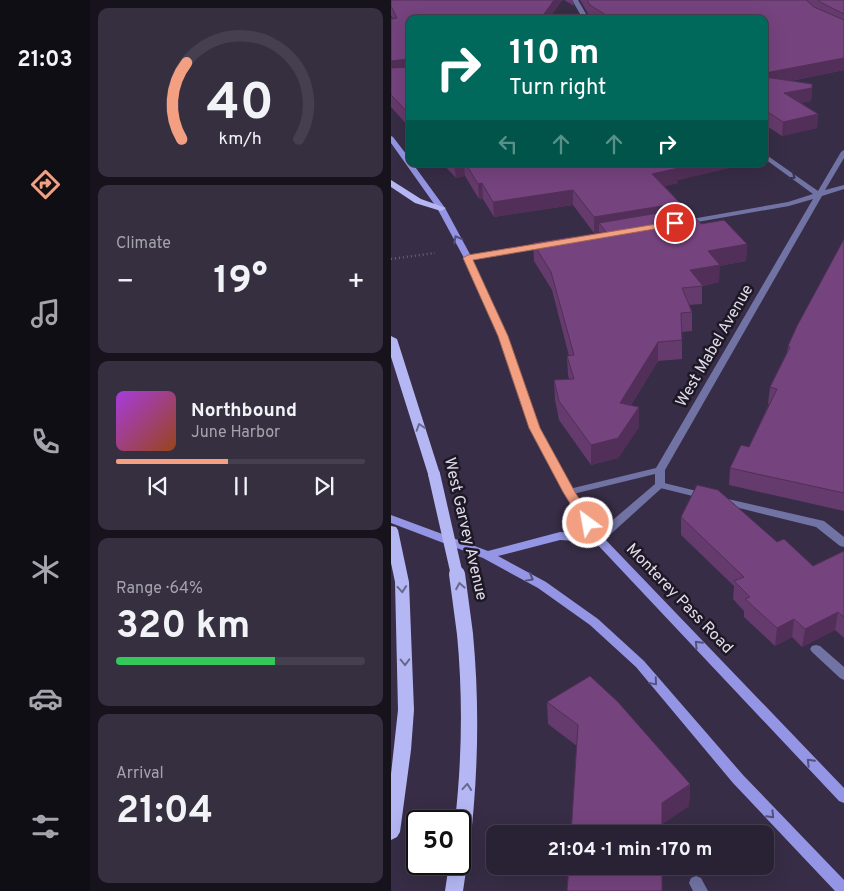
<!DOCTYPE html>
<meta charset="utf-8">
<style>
:root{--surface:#292234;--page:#352f40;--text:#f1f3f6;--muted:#a5a4ac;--line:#453f4f;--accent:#f39f82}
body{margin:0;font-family:Overpass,sans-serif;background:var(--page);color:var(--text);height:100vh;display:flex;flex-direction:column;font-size:19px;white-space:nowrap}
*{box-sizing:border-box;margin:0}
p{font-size:16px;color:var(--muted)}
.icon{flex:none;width:28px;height:28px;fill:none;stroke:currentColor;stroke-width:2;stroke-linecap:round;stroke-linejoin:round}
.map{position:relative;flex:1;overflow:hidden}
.drawer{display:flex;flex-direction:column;gap:8px;padding:8px;background:#17131d;width:301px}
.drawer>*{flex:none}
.banner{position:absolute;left:15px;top:15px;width:362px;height:152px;border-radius:10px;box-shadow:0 5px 20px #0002,0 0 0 1px var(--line);background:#00695c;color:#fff;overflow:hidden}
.speed{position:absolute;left:15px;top:810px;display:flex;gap:10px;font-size:25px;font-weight:700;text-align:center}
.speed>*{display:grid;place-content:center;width:65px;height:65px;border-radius:50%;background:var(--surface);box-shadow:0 5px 20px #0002,0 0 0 1px var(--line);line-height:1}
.speed .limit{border:2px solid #111;border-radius:8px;background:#fff;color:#111}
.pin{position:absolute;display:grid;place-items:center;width:42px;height:42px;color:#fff;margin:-21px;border:2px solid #fff;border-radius:50%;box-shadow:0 1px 5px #0007}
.me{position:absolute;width:55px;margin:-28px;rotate:328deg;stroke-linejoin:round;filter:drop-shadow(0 0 4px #0008)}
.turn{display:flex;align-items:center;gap:18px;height:105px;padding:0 20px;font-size:22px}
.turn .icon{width:65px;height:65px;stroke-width:2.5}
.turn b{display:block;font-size:35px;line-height:42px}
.lanes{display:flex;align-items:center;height:48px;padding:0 20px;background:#0003;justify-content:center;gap:25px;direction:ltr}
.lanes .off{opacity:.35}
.big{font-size:38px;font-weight:700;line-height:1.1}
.drawer .widget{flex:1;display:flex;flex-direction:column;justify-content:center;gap:8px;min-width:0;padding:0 18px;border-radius:10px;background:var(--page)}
.drawer .dial{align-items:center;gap:0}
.dial svg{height:130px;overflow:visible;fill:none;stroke:var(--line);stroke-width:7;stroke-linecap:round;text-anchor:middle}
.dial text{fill:var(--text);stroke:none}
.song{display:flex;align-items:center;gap:15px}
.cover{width:60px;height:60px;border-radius:8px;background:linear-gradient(135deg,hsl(280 70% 55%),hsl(20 70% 35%))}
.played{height:5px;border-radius:2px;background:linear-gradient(90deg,var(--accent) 45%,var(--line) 45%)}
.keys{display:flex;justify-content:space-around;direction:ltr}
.heat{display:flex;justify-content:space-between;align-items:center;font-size:28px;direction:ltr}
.charge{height:8px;border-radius:4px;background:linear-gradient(90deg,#34c759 64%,var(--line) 0)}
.trip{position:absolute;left:95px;top:825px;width:288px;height:50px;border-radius:10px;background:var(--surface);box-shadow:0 5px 20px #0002,0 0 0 1px var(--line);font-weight:700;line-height:50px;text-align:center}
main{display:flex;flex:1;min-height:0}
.dock{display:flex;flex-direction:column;width:90px;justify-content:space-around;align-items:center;background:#100e15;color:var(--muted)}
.dock .icon{width:35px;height:35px}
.dock .active{color:var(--accent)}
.dock b{font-size:22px;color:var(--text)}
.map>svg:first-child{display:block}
</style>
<main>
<nav class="dock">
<b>21:03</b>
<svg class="icon active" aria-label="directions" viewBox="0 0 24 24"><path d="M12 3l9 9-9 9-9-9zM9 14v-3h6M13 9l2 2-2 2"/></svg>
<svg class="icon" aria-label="music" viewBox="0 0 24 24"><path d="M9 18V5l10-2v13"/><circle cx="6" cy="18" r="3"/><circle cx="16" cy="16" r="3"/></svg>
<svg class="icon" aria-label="phone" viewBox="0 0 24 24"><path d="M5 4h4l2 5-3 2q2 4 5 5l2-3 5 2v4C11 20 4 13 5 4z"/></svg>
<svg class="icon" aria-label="climate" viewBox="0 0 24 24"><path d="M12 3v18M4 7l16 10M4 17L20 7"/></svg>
<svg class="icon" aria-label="car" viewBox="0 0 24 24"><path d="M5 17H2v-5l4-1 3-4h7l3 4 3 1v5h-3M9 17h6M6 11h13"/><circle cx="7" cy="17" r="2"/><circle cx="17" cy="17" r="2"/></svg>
<svg class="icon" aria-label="filters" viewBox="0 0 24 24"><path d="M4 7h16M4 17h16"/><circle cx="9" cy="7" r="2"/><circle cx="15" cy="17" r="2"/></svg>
</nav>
<section class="drawer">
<div class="widget dial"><svg viewBox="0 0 100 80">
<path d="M14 69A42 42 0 1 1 86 69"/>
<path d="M14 69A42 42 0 0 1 17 22" stroke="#f39f82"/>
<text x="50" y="56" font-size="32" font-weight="700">40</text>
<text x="50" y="72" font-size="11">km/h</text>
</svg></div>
<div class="widget"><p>Climate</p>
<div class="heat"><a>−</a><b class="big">19°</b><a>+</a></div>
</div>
<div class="widget">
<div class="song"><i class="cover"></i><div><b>Northbound</b><p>June Harbor</p></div></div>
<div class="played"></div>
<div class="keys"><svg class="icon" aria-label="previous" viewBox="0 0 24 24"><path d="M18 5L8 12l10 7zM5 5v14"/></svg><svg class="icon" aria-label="pause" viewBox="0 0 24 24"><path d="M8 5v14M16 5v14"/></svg><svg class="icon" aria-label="next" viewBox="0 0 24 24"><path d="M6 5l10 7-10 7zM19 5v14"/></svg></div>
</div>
<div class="widget"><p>Range · 64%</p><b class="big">320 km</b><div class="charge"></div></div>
<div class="widget"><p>Arrival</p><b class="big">21:04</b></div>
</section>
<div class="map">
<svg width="453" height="891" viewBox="0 0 453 891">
<rect width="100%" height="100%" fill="#372d46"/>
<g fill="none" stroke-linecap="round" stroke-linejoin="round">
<path stroke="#6a6278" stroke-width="2.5" stroke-dasharray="1 3" stroke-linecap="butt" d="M0,259L44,253"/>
<path fill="#7173a4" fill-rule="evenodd" d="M269,482L318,494L319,496L314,499L265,487L264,485Z
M328,497L433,521L453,537V547L449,546L425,527L324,502L323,500Z
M425,645L429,646L453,667V680L449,678L421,652L419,649L421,646Z
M305,876L310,878L317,891H302L298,883L300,878Z"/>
<path fill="#7173a4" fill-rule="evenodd" d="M181,0H187L198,19H192Z
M453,150V158L434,190L453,185V189L431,196L274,470V485L211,542H203L201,539L203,536L264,484V474L178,495L173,492L174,490L265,468L422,199L398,206L295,224L291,222L295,220L397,202L422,194L374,159V154L427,191L450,152Z
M155,243L159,245L158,247L77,260L73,258L77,256Z"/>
<path fill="#9496e5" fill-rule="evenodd" d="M0,136L2,137L19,159V164H22L54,208L81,258L116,336L149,428L183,492L211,536L453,788V803L448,801L204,542L169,540L107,556L155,582L207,619L253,661L352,775L453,880V891H444L342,783L245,667L199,625L147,588L92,558L0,523V515L97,551L169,532L199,535L173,492L139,428L108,336L73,258L46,208L0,143Z"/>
<path fill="#b4b7f4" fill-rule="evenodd" d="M0,180L30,199L55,208L50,211L24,203L0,187Z
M0,336L6,339L49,474L48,477H38L37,474L0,357Z
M0,526L5,527L7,530L18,582L23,710L20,750L9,832L6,837L0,840V774L7,710L4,582L0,563Z
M74,629L79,630L82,634C89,708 87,780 78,853L74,859L76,864L72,891H54L58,864H69V821H64C71,759 72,697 66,634L69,630Z"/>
<path stroke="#b4b7f4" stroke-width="12" d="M43,474L66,575"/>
<path stroke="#b4b7f4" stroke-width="16" d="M66,574L74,634"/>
</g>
<path fill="#653a6c" d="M0,0H171L158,19H19V128L0,107V19H2L0,15Z
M173,0H182L183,6Z
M189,0H453V70L400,81L421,88L420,101L410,103L427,114L426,128L391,136L374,125V19H202L199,17Z
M52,164H338V168L287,180V183L273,186L289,203V209L310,224L356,244L355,261L328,266V282L311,286V304L298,305L301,312V331L291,332V359L267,361L240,405L248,427L227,458L200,465L168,420L164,400L163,380L178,379L177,375L176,356H178L161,290L143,261L142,243L208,233V232L203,233L182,205L103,217L92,199H88L74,176L65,178Z
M453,239V511L338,485L339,468L358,447L378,404H377L379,387L396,353L397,346Z
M290,517L386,542L422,566L453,551V638L444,630L411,647L401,637L384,646L353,617V611L342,599L343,586L290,535Z
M156,702L299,784L298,806L271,824L186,746L157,724Z"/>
<path fill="#522f58" d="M163,0H171L158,19H151V17Z
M453,58V70L374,86V73Z
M17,59L19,72L0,75V61Z
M421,88L420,101L392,107L393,93Z
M427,114L426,128L391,136L392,122Z
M63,164H73L74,176L65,178Z
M292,164H338V168L287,180V183L261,189V174L284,166Z
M91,183L92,199H88L87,184Z
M182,190V205L103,217L102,202Z
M289,203V218L208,223V232L203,233V217Z
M356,244L355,261L329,266L328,282L308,286L299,270L317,251Z
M267,342V361L229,422V403Z
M248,407V427L227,458L200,465V445Z
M447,612L444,630L411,647L414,629Z
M403,619L401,637L384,646L386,628Z
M299,784L298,806L270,825L271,803Z"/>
<path fill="#75437e" stroke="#522f58" d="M0,0H163L151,17L154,19H19V63L17,59L0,61V19L6,18L0,6Z
M196,0H415L423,7L453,20V58L374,73V19H221L199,5Z
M427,0H453V14L429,2Z
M19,66V115L0,95V68L18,67Z
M374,77L421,84V88L393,93L427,114L392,122L374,110Z
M75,164H292L284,166L288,168L261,174L289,203L203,217L182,190L102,202L91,183L87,184Z
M296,208L310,224L333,220L356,244L317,251L329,265L299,270L312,286L291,288L301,312L290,313L291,340L267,342L229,403L248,407L227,438L200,445L168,401L163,380L183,379L176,356L183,355L160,272L142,243L215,232L208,223Z
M453,239V493L339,468L350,445L358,447L386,389L379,387L399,347L397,346L406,326Z
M306,485L327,490L386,542L393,539L422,566L453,551V617L447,612L414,629L403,619L386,628L354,599L359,597L343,581L353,577L290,517Z
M199,676L227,702L299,784L271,803V834H180L187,725L156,702Z
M178,866H271V891H176Z"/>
<defs><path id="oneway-chevron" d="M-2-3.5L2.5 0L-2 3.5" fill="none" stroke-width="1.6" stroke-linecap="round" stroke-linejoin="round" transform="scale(1.25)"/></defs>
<use stroke="#36334a" href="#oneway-chevron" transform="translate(401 176) rotate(35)"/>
<g stroke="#53517b">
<use href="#oneway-chevron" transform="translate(66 239) rotate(-119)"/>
<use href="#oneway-chevron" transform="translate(139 578) rotate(29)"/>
<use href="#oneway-chevron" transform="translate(307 644) rotate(-134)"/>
<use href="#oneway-chevron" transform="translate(263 682) rotate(50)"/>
<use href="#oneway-chevron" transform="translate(419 762) rotate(-134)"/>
<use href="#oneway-chevron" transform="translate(380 815) rotate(46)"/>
</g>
<g stroke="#68688c">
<use href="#oneway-chevron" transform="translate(29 427) rotate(-108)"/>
<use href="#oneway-chevron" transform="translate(69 586) rotate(-100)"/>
<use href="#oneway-chevron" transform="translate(11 589) rotate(85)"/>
<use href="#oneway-chevron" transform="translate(14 662) rotate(89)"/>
<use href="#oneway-chevron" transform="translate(76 787) rotate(-85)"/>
</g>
<path fill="#f39f82" stroke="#9e6754" d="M284,221L287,222V225L82,260L117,336L149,428L184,492L203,523L201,526H193L172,492L138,428L107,336L72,258L77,255Z"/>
<g text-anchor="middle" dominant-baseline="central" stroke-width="5" stroke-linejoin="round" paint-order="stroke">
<g font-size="16" fill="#e1dcec" stroke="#1d1824">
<text transform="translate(324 346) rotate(-60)">West Mabel Avenue</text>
<text transform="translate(74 529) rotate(77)">West Garvey Avenue</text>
<text transform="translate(288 599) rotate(46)">Monterey Pass Road</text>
</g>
</g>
</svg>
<div class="speed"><div class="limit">50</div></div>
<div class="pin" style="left:284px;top:223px;background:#d93025"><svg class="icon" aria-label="arrive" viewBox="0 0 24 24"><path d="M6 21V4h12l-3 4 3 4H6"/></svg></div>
<svg class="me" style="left:197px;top:523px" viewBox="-20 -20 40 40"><circle r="17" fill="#f39f82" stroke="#fff" stroke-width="3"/><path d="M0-11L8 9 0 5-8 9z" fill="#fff"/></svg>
<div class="trip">21:04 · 1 min · 170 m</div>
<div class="banner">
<div class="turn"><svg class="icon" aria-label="right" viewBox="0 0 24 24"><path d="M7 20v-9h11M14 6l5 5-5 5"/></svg><div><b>110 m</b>Turn right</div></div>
<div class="lanes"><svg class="icon off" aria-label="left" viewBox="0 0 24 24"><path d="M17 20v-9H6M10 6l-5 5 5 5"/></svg><svg class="icon off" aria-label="ahead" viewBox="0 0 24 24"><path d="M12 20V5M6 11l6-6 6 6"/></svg><svg class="icon off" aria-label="ahead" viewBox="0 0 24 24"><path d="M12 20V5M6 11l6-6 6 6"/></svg><svg class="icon" aria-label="right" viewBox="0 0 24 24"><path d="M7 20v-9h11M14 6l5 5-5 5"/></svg></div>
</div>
</div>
</main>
